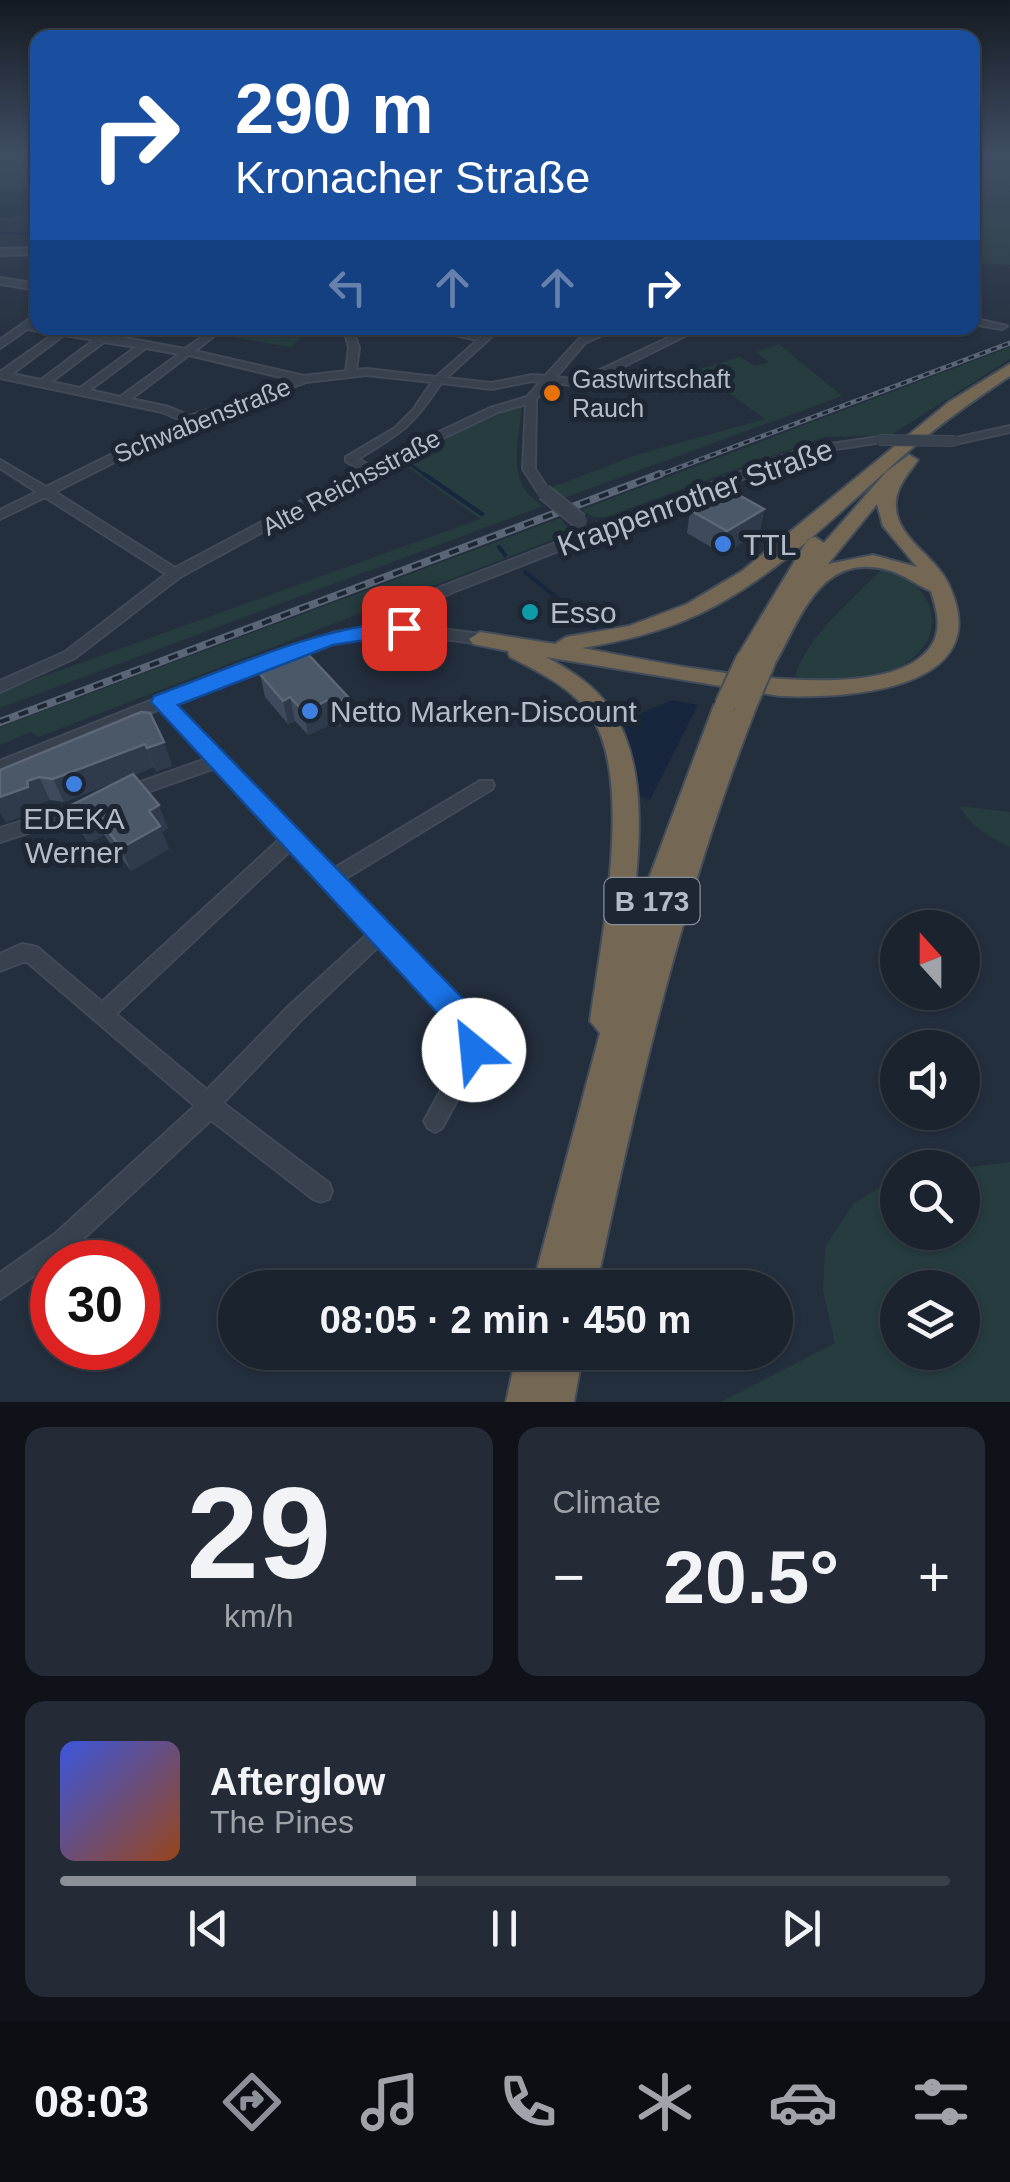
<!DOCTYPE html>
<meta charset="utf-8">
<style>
:root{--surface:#1b232e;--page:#242b36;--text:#f1f3f6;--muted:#a0a4aa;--line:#39404a;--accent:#8c9099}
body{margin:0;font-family:Arial,sans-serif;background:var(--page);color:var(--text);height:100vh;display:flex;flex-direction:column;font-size:38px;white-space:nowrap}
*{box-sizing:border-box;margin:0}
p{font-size:32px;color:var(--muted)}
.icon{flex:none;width:55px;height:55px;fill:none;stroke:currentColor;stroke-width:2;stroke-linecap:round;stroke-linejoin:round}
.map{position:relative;height:1402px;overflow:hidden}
.side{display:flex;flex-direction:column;gap:25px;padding:25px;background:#0f1319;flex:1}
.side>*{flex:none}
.hud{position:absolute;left:30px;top:30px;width:950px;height:305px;border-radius:20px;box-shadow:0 2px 8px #0004,0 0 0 2px var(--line);background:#1a4fa0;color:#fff;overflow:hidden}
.needle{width:65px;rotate:339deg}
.controls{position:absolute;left:880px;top:910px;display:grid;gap:20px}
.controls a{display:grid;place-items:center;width:100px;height:100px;border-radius:50%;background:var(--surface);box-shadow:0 2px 8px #0004,0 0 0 2px var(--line);font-size:50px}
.speed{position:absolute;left:30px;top:1240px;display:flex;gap:20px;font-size:50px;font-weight:700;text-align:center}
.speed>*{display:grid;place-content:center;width:130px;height:130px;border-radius:50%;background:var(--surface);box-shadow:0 2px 8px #0004,0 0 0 2px var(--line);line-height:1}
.speed .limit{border:15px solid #d22;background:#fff;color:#111}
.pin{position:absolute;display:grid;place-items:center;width:85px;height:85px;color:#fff;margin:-42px;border-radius:20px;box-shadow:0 5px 15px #0006}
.me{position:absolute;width:110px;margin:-55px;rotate:332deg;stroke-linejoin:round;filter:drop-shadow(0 0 8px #0008)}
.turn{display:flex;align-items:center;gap:35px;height:210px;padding:0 40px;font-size:45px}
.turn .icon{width:130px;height:130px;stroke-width:2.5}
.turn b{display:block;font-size:70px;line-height:85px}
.lanes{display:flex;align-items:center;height:95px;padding:0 40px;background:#0003;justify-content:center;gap:50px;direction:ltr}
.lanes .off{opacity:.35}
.big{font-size:75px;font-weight:600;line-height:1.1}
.side .widget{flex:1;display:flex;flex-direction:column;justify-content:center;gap:15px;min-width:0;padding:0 35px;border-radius:20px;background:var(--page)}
.side .dial{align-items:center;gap:0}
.dial b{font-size:130px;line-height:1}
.song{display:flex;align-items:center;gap:30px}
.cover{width:120px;height:120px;border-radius:15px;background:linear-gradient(135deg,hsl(230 70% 55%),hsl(20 70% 35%))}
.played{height:10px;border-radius:5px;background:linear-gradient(90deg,var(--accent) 40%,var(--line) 40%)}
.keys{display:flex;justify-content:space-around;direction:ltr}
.heat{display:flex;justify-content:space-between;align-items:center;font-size:55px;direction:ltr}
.side .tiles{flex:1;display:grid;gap:25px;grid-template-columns:1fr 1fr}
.widget:last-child{grid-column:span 2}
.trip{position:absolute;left:218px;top:1270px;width:575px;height:100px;border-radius:50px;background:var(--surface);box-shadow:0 2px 8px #0004,0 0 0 2px var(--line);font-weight:600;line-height:100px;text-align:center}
.dock{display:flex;height:160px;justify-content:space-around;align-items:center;background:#0b0e12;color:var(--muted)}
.dock .icon{width:70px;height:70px}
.dock .on{color:var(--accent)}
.dock b{font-size:45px;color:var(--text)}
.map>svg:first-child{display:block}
</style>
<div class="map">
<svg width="1010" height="1402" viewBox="0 0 1010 1402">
<rect width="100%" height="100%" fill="#242f3e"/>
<path fill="#263c3f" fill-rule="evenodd" d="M972,156H1010V265L973,263Z
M224,328L309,331L291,347L215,334Z
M779,344L842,396L561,499L547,489L639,454L765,419L697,370L740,357L755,366L769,362L756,352Z
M1010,347V359L891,435L824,437L606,517H594L581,510Z
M522,404C520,442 503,481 543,506L0,708V692L480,519L396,459Z
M560,518L570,531L568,534L38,737L31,732L0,745V727Z
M883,568C938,583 953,641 896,669C867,684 827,681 795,677C807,635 853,600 883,568Z
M960,806L1010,812V847C991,838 969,826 960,806Z
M1010,1162V1402H721L835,1343L823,1291L825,1247L853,1204L897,1176L898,1232H962L963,1168ZM898,1288H962V1352H898Z"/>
<path fill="#17263c" d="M37,189V220H28L32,214L0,218V193Z
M672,700L698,705L650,800L640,796L625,726L630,718Z"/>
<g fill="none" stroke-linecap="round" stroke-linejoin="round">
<path stroke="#17263c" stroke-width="2.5" d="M0,233L38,234
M404,460L428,477"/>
<path stroke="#17263c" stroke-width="4" d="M424,474L482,514
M499,547L505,555
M525,572L594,628"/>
<defs>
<path id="minor" d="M38,248V254L0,255V249Z
M0,278L38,284V290L0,284Z
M38,313V321L33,325L38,328L104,334L185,349L215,328H224L195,351L304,376L346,371L349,348L344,328H352L359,348L356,370L367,369L436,377L478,340L431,330L430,328H446L483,335L492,328H501L446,378L492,383L532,375L545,376L579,339L586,336L557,330L556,328C568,328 580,331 592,331C600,331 608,327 618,328L585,343L556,377L572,379L600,370L689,328H701L608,374L573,385L551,383L536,399L535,469L550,492L548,495H540L523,469L526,404L498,412L372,472L180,577L75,658L0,692V681L65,652L166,574L45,497L0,519V510L37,492L0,468V460L46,487L181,420L162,412L0,378V372L54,334L27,329L0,348V340ZM64,335L94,340L41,380L12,374ZM104,342L136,347L80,388L51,382ZM146,348L179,354L120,397L90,390ZM189,355L293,380L190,416L169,407L131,399ZM367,375L432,382L413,410L395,428L346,457V461L360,470L175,568L55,492L194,422L306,382ZM532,381L540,382L527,397L490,408L369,465L358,459C401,433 413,426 441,383L492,389Z
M972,318L1007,326L1002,329L972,324Z
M1010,426V432L955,444L949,441L951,439Z
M879,437L885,440L883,442L809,453L453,592L420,608L412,625L480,634L487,639L485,642L480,644L404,633L343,639L173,704L333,869L480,781H492L494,785L492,789L343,880L480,1028L484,1050L442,1128L435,1132L428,1128L424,1121L464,1049L463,1038L381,944L303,1018L223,1103L329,1183L332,1191L329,1199L321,1202L313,1199L211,1120L71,1250L0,1299V1273L55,1234L195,1106L26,961L0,971V954L22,944L37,947L102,1002L281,838L215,768L127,799L121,797L119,793L121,789L206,759L160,709L0,774V761L217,674L336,632L399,624L409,602L443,586L803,448ZM292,849L370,932L289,1006L207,1090L116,1014Z
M86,801L92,802L94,807L92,812L0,842V828Z"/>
<path id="highway" d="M1010,364V376C974,400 938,425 905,454C841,510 777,577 699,614C661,632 623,641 582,648C652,660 891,717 933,643C942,626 936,608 931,591C916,585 904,574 888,570C819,551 800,621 773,667L765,669L755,663L746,667L735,660L808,539L815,537L824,543L886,472L909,455L918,460C908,474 894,489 896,508C898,539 935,556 948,583C1000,690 848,699 780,696L546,657C570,670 596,686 612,711C651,770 638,860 631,926L714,705L725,697L736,704L745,700L753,702L756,708C682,896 638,1090 596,1288H532L600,1033L590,1021C600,946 635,780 591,716C573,688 539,672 510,657L508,651L473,644L469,639L480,632L555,644L566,637L629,626L687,604L742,571L949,402ZM877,504L883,526L917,567L873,555L828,564Z
M517,1352H583L574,1402H506Z"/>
</defs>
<use href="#minor" stroke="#414a57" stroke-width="4"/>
<use href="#highway" stroke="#434c59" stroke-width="4"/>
<use href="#minor" fill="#38414e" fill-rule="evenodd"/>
<use href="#highway" fill="#746855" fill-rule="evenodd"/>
<defs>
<path id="rail-far1" d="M654,477L1010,343"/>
<path id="rail" d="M0,722L660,474"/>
</defs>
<use href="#rail-far1" stroke="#5a6575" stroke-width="5"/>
<use href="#rail" stroke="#5a6575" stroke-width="8"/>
<use href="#rail-far1" stroke="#1d2633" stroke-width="2.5" stroke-dasharray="6" stroke-linecap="butt"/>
<use href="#rail" stroke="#1d2633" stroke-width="4" stroke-dasharray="10" stroke-linecap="butt"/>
<defs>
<path id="minor-bridge-far1" d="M879,440L955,441"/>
<path id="minor-bridge" d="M544,492L580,521"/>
<path id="highway-bridge" d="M725,705L746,660
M745,708L765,662"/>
</defs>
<use href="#minor-bridge-far1" stroke="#414a57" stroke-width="12" stroke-linecap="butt"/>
<use href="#minor-bridge" stroke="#414a57" stroke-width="18" stroke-linecap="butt"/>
<use href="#highway-bridge" stroke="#434c59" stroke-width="24" stroke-linecap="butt"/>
<use href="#minor-bridge-far1" stroke="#38414e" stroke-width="10"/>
<use href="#minor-bridge" stroke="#38414e" stroke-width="14"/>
<use href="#highway-bridge" stroke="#746855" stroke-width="20"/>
</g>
<path fill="#3f4b5c" d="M764,509L760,532L723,554L687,533L690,510Z
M306,652L352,721L338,727L334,723L308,735L295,721L288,724L265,697L260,674Z
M164,742L172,766L156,771L154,767L134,775L168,828L162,832L169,849L131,871L104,835L89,843L80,830L68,807L123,779L64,802L50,800L39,804L40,810L6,822L0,812V770Z"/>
<path fill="#2f3b4b" d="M764,509L760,532L723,554L727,531Z
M290,697L295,721L288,724L283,701Z
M348,697L352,721L338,727L334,704Z
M330,699L334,723L308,735L304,712Z
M164,742L172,766L156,771L147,748Z
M145,744L154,767L64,802L53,779Z
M39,777L50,800L39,804L40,810L6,822L0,812V797L27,781Z
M159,805L168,828L162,832L169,849L131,871L121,848L149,811Z
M93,812L104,835L89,843L78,820Z"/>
<path fill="#4b5868" stroke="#5c6777" stroke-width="2.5" d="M728,489L764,509L727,531L690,510Z
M306,652L348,697L334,704L330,699L304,712L290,697L283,701L260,674Z
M141,712L150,713L164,742L147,748L145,744L53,779L39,777L27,781L28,787L0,797V770Z
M133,774L159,805L149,811L160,826L121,848L93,812L78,820L68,807Z"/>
<linearGradient id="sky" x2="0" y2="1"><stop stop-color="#141a22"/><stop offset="0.44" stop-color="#3f4d63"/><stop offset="1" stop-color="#3f4d63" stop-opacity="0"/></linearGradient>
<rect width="1010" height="352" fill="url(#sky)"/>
<path fill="#1a73e8" stroke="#114b97" stroke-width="2.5" d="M404,621L411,623L414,628L411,633L333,645L178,705L472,1008C483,1025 494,1040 485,1060L474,1064L463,1060L451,1028L151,702L154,696C236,666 316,627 404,621Z"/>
<circle fill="#e8710a" stroke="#1d2633" stroke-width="4" cx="552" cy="393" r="10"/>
<g fill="#3f7fe0" stroke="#1d2633" stroke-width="4">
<circle cx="723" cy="544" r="10"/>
<circle cx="310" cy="711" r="10"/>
<circle cx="74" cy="784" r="10"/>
</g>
<circle fill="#0f9aa8" stroke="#1d2633" stroke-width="4" cx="530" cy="612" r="10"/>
<g text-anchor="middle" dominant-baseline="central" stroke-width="10" stroke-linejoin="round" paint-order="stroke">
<g font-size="25" fill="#b4bcc9" stroke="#1d2633" text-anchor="start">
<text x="572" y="379">Gastwirtschaft<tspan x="572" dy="29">Rauch</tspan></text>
</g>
<g font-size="25" fill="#b4bcc9" stroke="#1d2633">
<text transform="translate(202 420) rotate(-22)">Schwabenstraße</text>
<text transform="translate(351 482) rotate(-28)">Alte Reichsstraße</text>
</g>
<rect fill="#1d2633" stroke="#878f9c" stroke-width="2.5" x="604.5" y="878" width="95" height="46" rx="8"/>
<g font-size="28" font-weight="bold" fill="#b4bcc9">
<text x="652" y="901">B 173</text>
</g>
<g font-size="30" fill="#b4bcc9" stroke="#1d2633">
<text transform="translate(695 497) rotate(-20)">Krappenrother Straße</text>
</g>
<g font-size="30" fill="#b4bcc9" stroke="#1d2633" text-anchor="start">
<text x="743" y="544">TTL</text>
<text x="550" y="612">Esso</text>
<text x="330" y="711">Netto Marken-Discount</text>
<text x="74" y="818" text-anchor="middle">EDEKA<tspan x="74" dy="34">Werner</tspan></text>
</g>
</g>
</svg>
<div class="controls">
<a><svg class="needle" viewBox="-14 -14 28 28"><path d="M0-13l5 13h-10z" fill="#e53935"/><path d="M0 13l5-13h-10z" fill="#a0a4aa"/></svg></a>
<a><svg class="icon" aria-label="sound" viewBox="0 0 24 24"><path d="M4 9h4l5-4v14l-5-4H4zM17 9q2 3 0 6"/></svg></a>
<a><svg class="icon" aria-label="search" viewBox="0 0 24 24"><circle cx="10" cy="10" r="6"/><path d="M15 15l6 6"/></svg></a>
<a><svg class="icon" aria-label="layers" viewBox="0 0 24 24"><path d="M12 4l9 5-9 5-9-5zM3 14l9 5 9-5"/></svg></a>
</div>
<div class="speed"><div class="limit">30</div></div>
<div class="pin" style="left:404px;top:628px;background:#d93025"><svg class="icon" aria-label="arrive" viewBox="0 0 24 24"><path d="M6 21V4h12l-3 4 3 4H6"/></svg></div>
<svg class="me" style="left:474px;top:1050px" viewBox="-20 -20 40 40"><circle r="19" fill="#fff"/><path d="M0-13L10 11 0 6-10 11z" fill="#1a73e8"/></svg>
<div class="trip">08:05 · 2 min · 450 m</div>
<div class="hud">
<div class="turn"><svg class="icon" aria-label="right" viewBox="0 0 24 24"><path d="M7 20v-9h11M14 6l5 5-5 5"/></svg><div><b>290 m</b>Kronacher Straße</div></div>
<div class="lanes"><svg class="icon off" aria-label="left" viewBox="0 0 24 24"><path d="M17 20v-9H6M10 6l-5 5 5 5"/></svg><svg class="icon off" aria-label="ahead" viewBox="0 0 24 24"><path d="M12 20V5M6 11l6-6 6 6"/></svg><svg class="icon off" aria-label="ahead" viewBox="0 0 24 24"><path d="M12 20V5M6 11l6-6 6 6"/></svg><svg class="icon" aria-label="right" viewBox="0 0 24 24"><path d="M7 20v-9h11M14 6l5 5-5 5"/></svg></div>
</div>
</div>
<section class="side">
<div class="tiles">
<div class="widget dial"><b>29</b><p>km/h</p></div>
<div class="widget"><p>Climate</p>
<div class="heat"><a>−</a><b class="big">20.5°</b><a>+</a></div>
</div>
<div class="widget">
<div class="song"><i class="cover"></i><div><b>Afterglow</b><p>The Pines</p></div></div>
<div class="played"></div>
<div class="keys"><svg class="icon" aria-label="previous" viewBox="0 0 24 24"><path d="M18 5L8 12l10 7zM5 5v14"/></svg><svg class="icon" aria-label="pause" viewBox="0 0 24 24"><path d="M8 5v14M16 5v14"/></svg><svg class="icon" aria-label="next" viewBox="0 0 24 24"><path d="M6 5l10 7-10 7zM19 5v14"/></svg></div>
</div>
</div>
</section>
<nav class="dock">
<b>08:03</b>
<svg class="icon on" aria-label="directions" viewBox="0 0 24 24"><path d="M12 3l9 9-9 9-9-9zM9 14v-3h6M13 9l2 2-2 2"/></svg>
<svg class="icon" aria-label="music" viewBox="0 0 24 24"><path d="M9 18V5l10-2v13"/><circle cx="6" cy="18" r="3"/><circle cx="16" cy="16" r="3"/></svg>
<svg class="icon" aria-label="phone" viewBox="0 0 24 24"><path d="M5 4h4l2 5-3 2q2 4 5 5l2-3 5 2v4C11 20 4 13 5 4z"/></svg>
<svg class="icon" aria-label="climate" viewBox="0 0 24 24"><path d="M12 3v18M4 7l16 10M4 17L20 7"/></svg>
<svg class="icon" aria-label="car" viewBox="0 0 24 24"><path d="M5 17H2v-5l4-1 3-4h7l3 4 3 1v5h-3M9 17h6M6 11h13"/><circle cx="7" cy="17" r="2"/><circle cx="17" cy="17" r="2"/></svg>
<svg class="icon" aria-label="filters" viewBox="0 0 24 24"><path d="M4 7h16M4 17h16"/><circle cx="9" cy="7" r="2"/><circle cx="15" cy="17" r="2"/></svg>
</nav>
